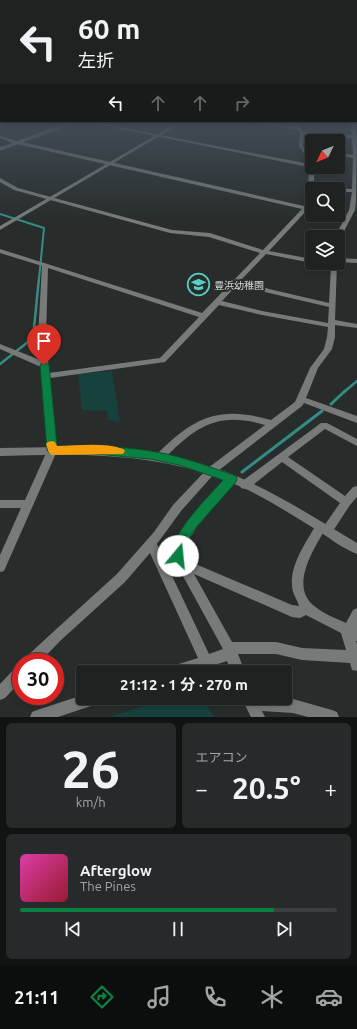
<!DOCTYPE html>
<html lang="ja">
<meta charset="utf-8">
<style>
:root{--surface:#1e2221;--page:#262a2a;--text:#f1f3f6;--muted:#a1a4a5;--line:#3c3f3f;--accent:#0b8043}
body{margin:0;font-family:Ubuntu,"Noto Sans JP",sans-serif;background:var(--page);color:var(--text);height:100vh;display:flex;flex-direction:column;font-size:15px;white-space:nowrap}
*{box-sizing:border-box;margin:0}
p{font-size:13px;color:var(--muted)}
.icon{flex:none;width:22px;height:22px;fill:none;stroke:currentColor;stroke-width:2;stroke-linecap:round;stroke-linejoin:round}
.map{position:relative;height:717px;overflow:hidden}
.drawer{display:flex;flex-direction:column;gap:6px;padding:6px;background:#101312;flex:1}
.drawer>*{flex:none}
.banner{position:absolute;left:0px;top:0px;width:357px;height:122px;box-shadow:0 2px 6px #0003,0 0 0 1px var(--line);background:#1e2221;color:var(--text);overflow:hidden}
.needle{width:26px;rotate:227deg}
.buttons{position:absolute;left:305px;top:134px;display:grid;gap:8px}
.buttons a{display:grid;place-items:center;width:40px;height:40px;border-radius:4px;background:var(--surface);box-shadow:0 2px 6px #0003,0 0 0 1px var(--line);font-size:20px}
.speed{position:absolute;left:12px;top:653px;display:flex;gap:8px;font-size:20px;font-weight:700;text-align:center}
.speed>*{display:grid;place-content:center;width:52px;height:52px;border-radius:50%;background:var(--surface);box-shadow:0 2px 6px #0003,0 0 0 1px var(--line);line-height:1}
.speed .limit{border:6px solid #d22;background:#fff;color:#111}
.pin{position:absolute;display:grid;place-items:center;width:34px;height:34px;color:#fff;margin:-41px -17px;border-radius:50% 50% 50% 0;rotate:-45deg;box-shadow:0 0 4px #0007}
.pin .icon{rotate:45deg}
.me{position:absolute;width:44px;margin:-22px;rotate:17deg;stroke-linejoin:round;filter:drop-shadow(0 0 3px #0008)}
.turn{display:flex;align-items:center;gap:14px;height:84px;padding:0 12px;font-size:18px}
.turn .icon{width:52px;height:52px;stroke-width:2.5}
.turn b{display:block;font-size:28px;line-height:34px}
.lanes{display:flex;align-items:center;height:38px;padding:0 12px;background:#0003;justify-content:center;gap:20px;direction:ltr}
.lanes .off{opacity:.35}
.big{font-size:30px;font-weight:700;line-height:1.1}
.drawer .card{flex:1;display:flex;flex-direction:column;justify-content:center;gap:6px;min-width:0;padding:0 14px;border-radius:6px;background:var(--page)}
.drawer .dial{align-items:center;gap:0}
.dial b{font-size:52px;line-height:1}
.song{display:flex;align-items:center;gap:12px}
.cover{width:48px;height:48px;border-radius:6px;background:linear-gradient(135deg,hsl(320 70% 55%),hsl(350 70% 35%))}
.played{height:4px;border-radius:2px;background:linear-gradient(90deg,var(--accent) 80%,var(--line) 80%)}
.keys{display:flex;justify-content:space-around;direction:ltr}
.heat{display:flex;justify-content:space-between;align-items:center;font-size:22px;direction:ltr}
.drawer .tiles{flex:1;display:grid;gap:6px;grid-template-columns:1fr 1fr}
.card:last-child{grid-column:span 2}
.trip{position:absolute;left:76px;top:665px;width:216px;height:40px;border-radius:4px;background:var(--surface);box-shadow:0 2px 6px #0003,0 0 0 1px var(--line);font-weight:700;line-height:40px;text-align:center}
.dock{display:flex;height:64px;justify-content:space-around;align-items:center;background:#0c0e0d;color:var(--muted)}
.dock .icon{width:28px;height:28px}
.dock .on{color:var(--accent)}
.dock b{font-size:18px;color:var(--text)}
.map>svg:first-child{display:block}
</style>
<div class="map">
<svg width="357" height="717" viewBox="0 0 357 717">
<rect width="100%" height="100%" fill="#282d2c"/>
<path fill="#16413d" d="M112,371L120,422L108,420L107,411L82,410L78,374Z
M168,698H203L214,717H109Z"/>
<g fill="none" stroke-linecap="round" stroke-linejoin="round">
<path stroke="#348d85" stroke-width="1.5" d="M0,150L79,121"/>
<path stroke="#348d85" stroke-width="2" d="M0,214L44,228L39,279"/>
<path stroke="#348d85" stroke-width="2.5" d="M0,364L33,338L39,278
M344,392L357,381"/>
<path stroke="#348d85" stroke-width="3" d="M331,404L345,391
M242,472L322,411"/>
<path fill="#787a7a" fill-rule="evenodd" d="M71,121H77L22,142L304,206L308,188L309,167L81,121H89L309,164V161L299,146L300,133L298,130L245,121H255L297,127L296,121H300L301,129L303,132L352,135L350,121H354L357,137L356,201L355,210L340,239L338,240V237H335L349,210L352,192H338V189H336L338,188L352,189L353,158L338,155V153L353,155L352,138L304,134L303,146L312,159V167H314V188L312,189V195L308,209L269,251L312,259V263L266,254L241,280L269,289L329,303L331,266L320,264L319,263H337L335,320L357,324V328L335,325V337L332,349L318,368L306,398L357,416V423L304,403L302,406L214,474L181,511L157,544L209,654L223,649L172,556C181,523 206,500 228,476L232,475L236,476L237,479L236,482C215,504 191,525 184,556L186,560L292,605L299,606C298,602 295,597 293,592C287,569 305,544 316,525L320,523L324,526L340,503L282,462L249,488L245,489L241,488L240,485L241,482L321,423H327L357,439V446L325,429L288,457L345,496L353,487L357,486V497L350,505L331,534L327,536L323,533C312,552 291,586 313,605C322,613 335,618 346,623L353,610L357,608V641H356L357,644V671L352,670L350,663L302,660L276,654H238L245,672H231L227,661L193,672H167L169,667L198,658L150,553L125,582L60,641L40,662H25L26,657L52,633L117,574L154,532L173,505L208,468L265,425C218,411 196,426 163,460L160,461L157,460L155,457L157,454C194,417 219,405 271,420L295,402L310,368L324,349L327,337L328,327L262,315L219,305L165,362L50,378L57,451L4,571L0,572V555L21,508H0V500H25L47,451L41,367L0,349V344L40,360L38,336L42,266L0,253V249L202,313L260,253L209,237L170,233L14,190L0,182V178L18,188L172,230L210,233L263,250L302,209L17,144L0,150V147L13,143L0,138V136L17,141ZM48,268L199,317L160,358L49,373L46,336ZM238,284L265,292L329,307L328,323L262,311L222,301ZM194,574L292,617L300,618L306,615L341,633L346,650L302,648L276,642H232Z
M338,258L357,259V263L338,262Z
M21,665V681L5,698L0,700V684L16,667Z
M83,695V698H102L100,703L58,717H30L32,712L37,710Z
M244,698L293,699L332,710L337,712L339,717H308L293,713L262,711L265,717H251L244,703Z"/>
<path fill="#787a7a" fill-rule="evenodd" d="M180,121H185L0,230V226Z
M62,447C124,448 186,453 243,479C283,497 320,521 357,543V554C344,549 332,540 320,532C297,518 274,503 250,491C171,452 85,453 0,456V448Z"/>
</g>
<linearGradient id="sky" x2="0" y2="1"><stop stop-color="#161918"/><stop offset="0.55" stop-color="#424c56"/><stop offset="1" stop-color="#424c56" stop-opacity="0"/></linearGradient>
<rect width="357" height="220" fill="url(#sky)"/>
<path fill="#0b8043" stroke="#07532c" d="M44,362L49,365L57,446C88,446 119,446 150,451C179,455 207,466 236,476L237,479L236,482L193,531L186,546L183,560L178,561L174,560C164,538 210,496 223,480L179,465L150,459L96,454L49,453L47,450L40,365Z"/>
<path fill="#f59e0b" d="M52,441L55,442L57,446C78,446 103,442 123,449L125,451L123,454L52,455L49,453L46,444L48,442Z"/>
<defs>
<symbol id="school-ring" viewBox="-11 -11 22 22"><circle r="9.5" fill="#282d2c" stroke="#56cec4" stroke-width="1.5"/><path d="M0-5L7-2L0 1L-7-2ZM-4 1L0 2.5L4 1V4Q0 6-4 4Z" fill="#56cec4"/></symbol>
</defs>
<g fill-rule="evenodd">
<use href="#school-ring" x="186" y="272" width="25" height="25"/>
</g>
<g text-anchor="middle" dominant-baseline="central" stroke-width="4" stroke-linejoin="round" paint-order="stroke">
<g font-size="10" fill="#d7dada" stroke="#282d2c" text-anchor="start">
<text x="214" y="285">豊浜幼稚園</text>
</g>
</g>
</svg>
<div class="buttons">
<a><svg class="needle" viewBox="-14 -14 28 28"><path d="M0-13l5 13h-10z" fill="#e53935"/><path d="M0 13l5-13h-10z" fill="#a1a4a5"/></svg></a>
<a><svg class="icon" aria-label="search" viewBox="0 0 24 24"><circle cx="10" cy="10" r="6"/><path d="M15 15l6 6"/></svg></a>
<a><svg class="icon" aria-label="layers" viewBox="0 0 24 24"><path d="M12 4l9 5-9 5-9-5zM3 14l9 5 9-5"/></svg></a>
</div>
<div class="speed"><div class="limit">30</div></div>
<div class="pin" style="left:44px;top:365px;background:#d93025"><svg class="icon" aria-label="arrive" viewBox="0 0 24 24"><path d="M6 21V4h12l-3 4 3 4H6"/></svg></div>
<svg class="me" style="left:178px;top:556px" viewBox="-20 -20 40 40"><circle r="19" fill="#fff"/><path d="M0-13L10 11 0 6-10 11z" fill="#0b8043"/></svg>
<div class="trip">21:12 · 1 分 · 270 m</div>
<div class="banner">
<div class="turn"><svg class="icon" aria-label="left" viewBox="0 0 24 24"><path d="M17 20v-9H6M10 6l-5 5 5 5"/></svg><div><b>60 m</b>左折</div></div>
<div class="lanes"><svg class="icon" aria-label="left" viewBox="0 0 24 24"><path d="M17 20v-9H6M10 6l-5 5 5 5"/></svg><svg class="icon off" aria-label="ahead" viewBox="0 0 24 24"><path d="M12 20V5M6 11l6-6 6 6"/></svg><svg class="icon off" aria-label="ahead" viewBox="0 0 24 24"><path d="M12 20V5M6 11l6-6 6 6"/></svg><svg class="icon off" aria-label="right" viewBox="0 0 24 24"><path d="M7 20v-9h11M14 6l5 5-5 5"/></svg></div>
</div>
</div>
<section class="drawer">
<div class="tiles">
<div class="card dial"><b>26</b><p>km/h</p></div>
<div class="card"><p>エアコン</p>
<div class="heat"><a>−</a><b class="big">20.5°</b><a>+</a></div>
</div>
<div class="card">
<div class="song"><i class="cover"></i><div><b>Afterglow</b><p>The Pines</p></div></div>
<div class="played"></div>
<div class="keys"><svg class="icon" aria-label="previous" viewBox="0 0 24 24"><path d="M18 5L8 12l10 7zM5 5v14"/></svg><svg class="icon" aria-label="pause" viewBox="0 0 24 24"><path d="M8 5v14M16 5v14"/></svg><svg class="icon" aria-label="next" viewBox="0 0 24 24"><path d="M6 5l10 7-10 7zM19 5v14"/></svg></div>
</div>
</div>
</section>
<nav class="dock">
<b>21:11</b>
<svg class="icon on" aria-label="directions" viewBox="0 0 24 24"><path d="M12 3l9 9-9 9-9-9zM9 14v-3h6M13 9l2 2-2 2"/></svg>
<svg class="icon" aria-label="music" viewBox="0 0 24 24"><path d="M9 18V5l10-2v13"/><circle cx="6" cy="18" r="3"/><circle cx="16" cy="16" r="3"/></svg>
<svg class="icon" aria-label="phone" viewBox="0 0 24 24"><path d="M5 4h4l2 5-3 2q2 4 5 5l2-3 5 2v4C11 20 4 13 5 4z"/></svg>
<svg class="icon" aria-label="climate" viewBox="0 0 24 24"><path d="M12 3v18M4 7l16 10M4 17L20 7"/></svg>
<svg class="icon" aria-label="car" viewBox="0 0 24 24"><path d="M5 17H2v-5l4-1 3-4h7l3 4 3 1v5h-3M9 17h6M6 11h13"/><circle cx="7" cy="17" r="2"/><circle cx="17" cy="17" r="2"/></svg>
</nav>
